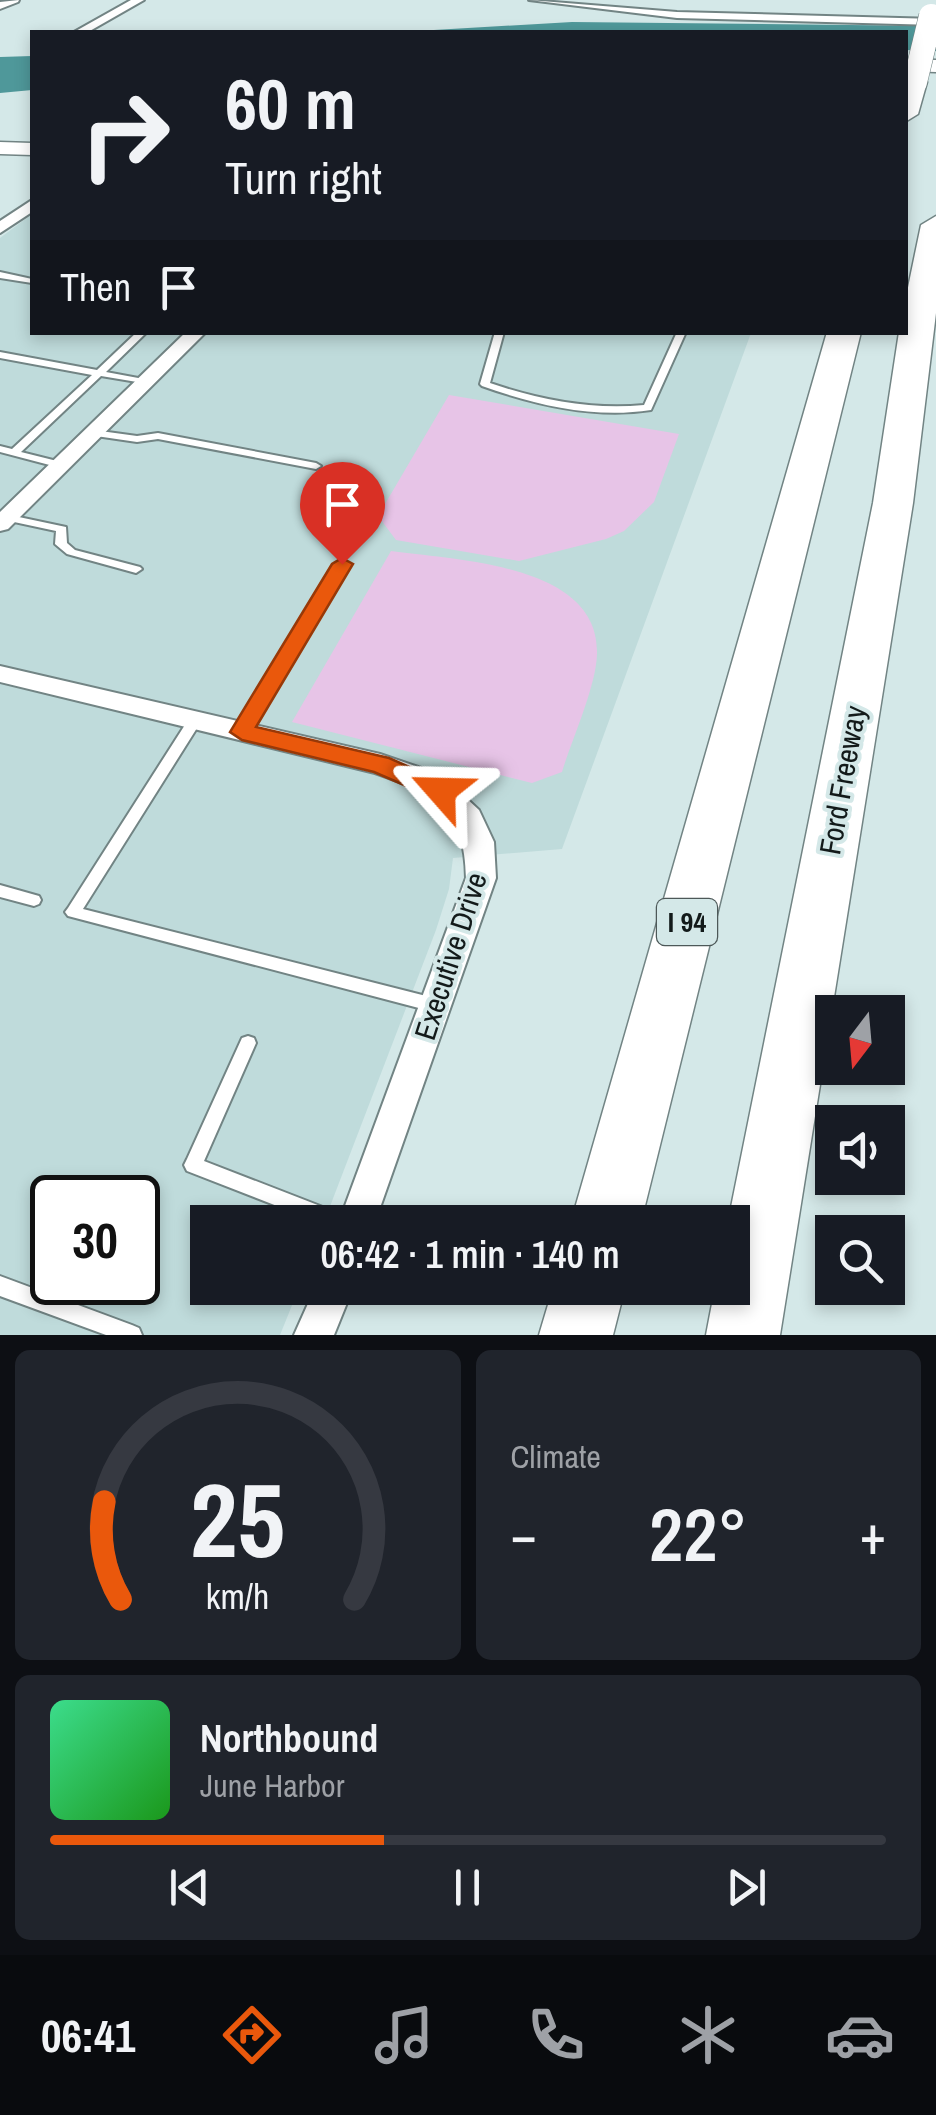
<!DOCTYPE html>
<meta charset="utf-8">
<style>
:root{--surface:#171b24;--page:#20242c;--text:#f1f3f6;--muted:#9ea1a6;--line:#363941;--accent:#ea580c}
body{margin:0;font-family:"Archivo Narrow",sans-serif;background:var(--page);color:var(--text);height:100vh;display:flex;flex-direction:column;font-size:38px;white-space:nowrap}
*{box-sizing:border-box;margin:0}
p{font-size:32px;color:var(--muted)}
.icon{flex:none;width:55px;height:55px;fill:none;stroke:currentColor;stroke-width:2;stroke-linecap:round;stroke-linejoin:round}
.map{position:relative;height:1335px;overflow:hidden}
.details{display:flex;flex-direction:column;gap:15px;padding:15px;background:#0d0f14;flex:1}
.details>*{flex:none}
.banner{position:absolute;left:30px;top:30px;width:878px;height:305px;border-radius:0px;box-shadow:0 5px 15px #0003;background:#171b24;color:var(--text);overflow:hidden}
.needle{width:65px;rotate:196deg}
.buttons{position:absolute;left:815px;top:995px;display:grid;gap:20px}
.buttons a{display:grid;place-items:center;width:90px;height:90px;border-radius:0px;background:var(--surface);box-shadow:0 5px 15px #0003;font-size:50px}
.speed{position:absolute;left:30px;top:1175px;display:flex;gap:20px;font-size:50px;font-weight:700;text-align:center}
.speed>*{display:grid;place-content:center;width:130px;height:130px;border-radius:50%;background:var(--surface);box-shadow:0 5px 15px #0003;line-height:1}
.speed .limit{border:5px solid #111;border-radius:15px;background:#fff;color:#111}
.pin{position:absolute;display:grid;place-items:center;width:85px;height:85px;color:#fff;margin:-102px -42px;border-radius:50% 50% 50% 0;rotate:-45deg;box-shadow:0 0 10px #0007}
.pin .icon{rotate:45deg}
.me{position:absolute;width:110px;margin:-55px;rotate:295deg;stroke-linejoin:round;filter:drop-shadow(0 0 8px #0008)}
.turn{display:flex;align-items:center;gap:35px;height:210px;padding:0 30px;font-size:45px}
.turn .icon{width:130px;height:130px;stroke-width:2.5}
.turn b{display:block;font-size:70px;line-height:85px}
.then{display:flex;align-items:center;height:95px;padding:0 30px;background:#0003;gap:20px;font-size:38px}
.big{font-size:75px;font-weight:600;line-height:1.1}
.details .card{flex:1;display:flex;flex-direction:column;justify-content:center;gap:15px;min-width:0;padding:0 35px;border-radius:15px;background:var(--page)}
.details .dial{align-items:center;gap:0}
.dial svg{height:260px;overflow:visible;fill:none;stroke:var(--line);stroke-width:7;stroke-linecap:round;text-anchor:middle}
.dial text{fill:var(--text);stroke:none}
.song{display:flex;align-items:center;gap:30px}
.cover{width:120px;height:120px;border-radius:15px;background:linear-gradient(135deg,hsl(150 70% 55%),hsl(120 70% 35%))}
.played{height:10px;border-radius:5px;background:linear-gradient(90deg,var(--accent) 40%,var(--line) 40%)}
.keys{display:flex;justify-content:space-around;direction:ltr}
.heat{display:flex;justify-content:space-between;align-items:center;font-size:55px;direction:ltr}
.details .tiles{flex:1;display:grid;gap:15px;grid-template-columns:1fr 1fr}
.card:last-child{grid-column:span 2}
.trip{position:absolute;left:190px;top:1205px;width:560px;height:100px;border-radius:0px;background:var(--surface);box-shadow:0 5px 15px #0003;font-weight:600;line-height:100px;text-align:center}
.tabs{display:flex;height:160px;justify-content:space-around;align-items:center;background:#090b0e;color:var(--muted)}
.tabs .icon{width:70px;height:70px}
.tabs .active{color:var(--accent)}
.tabs b{font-size:45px;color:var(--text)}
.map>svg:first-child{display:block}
</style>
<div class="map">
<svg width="936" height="1335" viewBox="0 0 936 1335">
<rect width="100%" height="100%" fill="#d4e8e8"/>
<path fill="#bfdbdb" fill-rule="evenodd" d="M32,214V332L751,333L562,849L453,858L449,889L436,930L324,1222H208V1288H299L280,1335H0V238ZM52,1198H138V1282H52Z"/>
<path fill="#e7c4e7" d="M449,395L679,434L654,502L624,531L606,539L519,561L396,540L378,516Z
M391,551C453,560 600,563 597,654C596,687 572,739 562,772L532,783L292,722Z"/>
<path fill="#4f989a" d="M572,22L936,26V51L905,50V32H400Z
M32,56V90L0,93V57Z"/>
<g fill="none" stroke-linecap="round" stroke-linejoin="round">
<defs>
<path id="lane" d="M0,272L32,279V283L0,278Z
M137,332H147L106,372L149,380V384L101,376L21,452L65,463V467L61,468L0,452V446L12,449L92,375L0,358V352L97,370Z
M495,332H504L490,383C540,400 591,410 644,405L677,332H686L651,410C594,419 535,405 482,386L480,384Z
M93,430L137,436L158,433L316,463L321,466L316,469L158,439L137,442L89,435V431Z
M0,513L66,527L67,543L75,550L140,567L142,569L136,573L67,554L55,544L56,531L0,519Z
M342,561L348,564L247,734H237L235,731L237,728L336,564Z
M195,715L202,720L83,909L434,998L440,1000L442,1005L440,1010L434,1012L68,916L65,912L68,908L190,717Z
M0,885L39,896L41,900L39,904L34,906L0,897Z
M248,1036L254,1038L256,1043L204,1161L346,1216L349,1222H318L187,1171L184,1165L187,1159L242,1038Z
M0,1276L132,1325L139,1328L142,1335H106L0,1296Z"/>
<path id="street" d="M19,0L18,2L0,9V2Z
M131,0H144L88,32H74Z
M529,0L677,12L936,19V25L677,18Z
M32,200V212L0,233V221Z
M186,332H206L8,529L0,531V512Z
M0,666L380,754L427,770L451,784L479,810L494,842L496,878L375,1222H339L466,878C465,810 436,794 375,773L0,682Z
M315,1288H353L334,1335H294Z"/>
<path id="secondary" d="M905,59L936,60V72L905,71Z
M0,142L32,143V155L0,154Z"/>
<path id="highway" d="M915,75L927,82L918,114L905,122V79Z
M936,216V313L913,503L780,1335H706L715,1288H732V1222H728L873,503L899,332H905V302L921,225Z
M827,332H861L641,1222H571Z
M553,1288H625L613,1335H539Z"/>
</defs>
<use href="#lane" stroke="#728484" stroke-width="4"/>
<use href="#street" stroke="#728484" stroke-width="4"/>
<use href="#secondary" stroke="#728484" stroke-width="3"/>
<use href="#highway" stroke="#728484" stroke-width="3"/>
<use href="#lane" fill="#fff" fill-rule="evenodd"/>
<use href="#street" fill="#fff" fill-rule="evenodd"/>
<use href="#secondary" fill="#fff" fill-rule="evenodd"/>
<use href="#highway" fill="#fff" fill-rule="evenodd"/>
<defs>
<path id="highway-bridge" d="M915,82L931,16"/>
</defs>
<use href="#highway-bridge" stroke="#728484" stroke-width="25" stroke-linecap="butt"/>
<use href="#highway-bridge" stroke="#fff" stroke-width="24"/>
</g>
<path fill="#ea580c" stroke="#983908" stroke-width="2.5" d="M342,558L353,564L256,727L389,758L450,785L454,791L450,798L441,801L374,772L242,740L230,732L332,564Z"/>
<g text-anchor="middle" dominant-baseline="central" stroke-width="8" stroke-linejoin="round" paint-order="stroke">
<rect fill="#d4e8e8" stroke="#4d5858" stroke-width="2.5" x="657" y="899" width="60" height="46" rx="8"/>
<g font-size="28" font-weight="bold" fill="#131a1a">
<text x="687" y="922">I 94</text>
</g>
<g font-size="30" fill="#131a1a" stroke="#d4e8e8">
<text transform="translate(842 780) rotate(-80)">Ford Freeway</text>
<text transform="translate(450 956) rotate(-72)">Executive Drive</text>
</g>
</g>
</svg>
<div class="buttons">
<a><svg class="needle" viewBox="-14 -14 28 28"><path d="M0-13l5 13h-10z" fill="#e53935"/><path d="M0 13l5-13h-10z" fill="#9ea1a6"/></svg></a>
<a><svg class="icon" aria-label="sound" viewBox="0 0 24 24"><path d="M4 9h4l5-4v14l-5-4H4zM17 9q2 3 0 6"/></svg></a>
<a><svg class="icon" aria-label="search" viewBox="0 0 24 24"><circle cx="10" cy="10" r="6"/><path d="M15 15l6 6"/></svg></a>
</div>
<div class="speed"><div class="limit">30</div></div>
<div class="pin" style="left:342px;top:564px;background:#d93025"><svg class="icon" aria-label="arrive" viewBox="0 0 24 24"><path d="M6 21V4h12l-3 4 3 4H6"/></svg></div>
<svg class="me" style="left:441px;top:791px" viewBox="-20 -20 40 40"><path d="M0-17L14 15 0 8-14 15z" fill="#ea580c" stroke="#fff" stroke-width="4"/></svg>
<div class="trip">06:42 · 1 min · 140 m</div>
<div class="banner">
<div class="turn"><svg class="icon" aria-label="right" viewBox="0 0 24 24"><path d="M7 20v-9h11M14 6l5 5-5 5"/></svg><div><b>60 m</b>Turn right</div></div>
<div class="then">Then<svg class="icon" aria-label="arrive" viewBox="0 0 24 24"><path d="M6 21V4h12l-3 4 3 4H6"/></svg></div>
</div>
</div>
<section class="details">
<div class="tiles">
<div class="card dial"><svg viewBox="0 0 100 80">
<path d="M14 69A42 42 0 1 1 86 69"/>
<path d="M14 69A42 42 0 0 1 9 39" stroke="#ea580c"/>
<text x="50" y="56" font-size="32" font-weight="700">25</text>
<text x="50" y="72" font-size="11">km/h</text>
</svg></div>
<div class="card"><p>Climate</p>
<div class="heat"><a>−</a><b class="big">22°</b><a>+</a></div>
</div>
<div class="card">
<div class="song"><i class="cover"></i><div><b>Northbound</b><p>June Harbor</p></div></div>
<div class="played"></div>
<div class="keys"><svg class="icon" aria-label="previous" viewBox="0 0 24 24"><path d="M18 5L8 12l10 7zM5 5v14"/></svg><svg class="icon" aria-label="pause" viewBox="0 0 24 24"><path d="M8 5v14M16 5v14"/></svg><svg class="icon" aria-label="next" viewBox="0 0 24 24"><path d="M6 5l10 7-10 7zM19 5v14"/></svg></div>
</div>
</div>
</section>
<nav class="tabs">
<b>06:41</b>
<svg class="icon active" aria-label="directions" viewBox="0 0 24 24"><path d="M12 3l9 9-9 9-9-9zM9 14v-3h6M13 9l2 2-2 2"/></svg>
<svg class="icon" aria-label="music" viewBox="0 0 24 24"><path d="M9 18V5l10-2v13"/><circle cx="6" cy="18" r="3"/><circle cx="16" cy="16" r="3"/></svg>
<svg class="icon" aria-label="phone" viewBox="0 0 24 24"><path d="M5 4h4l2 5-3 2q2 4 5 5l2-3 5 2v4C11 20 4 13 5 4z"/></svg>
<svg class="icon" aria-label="climate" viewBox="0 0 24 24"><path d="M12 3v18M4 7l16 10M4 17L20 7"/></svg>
<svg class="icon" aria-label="car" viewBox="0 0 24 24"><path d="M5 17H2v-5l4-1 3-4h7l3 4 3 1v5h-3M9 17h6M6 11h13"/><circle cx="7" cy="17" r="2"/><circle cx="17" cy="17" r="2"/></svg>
</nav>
